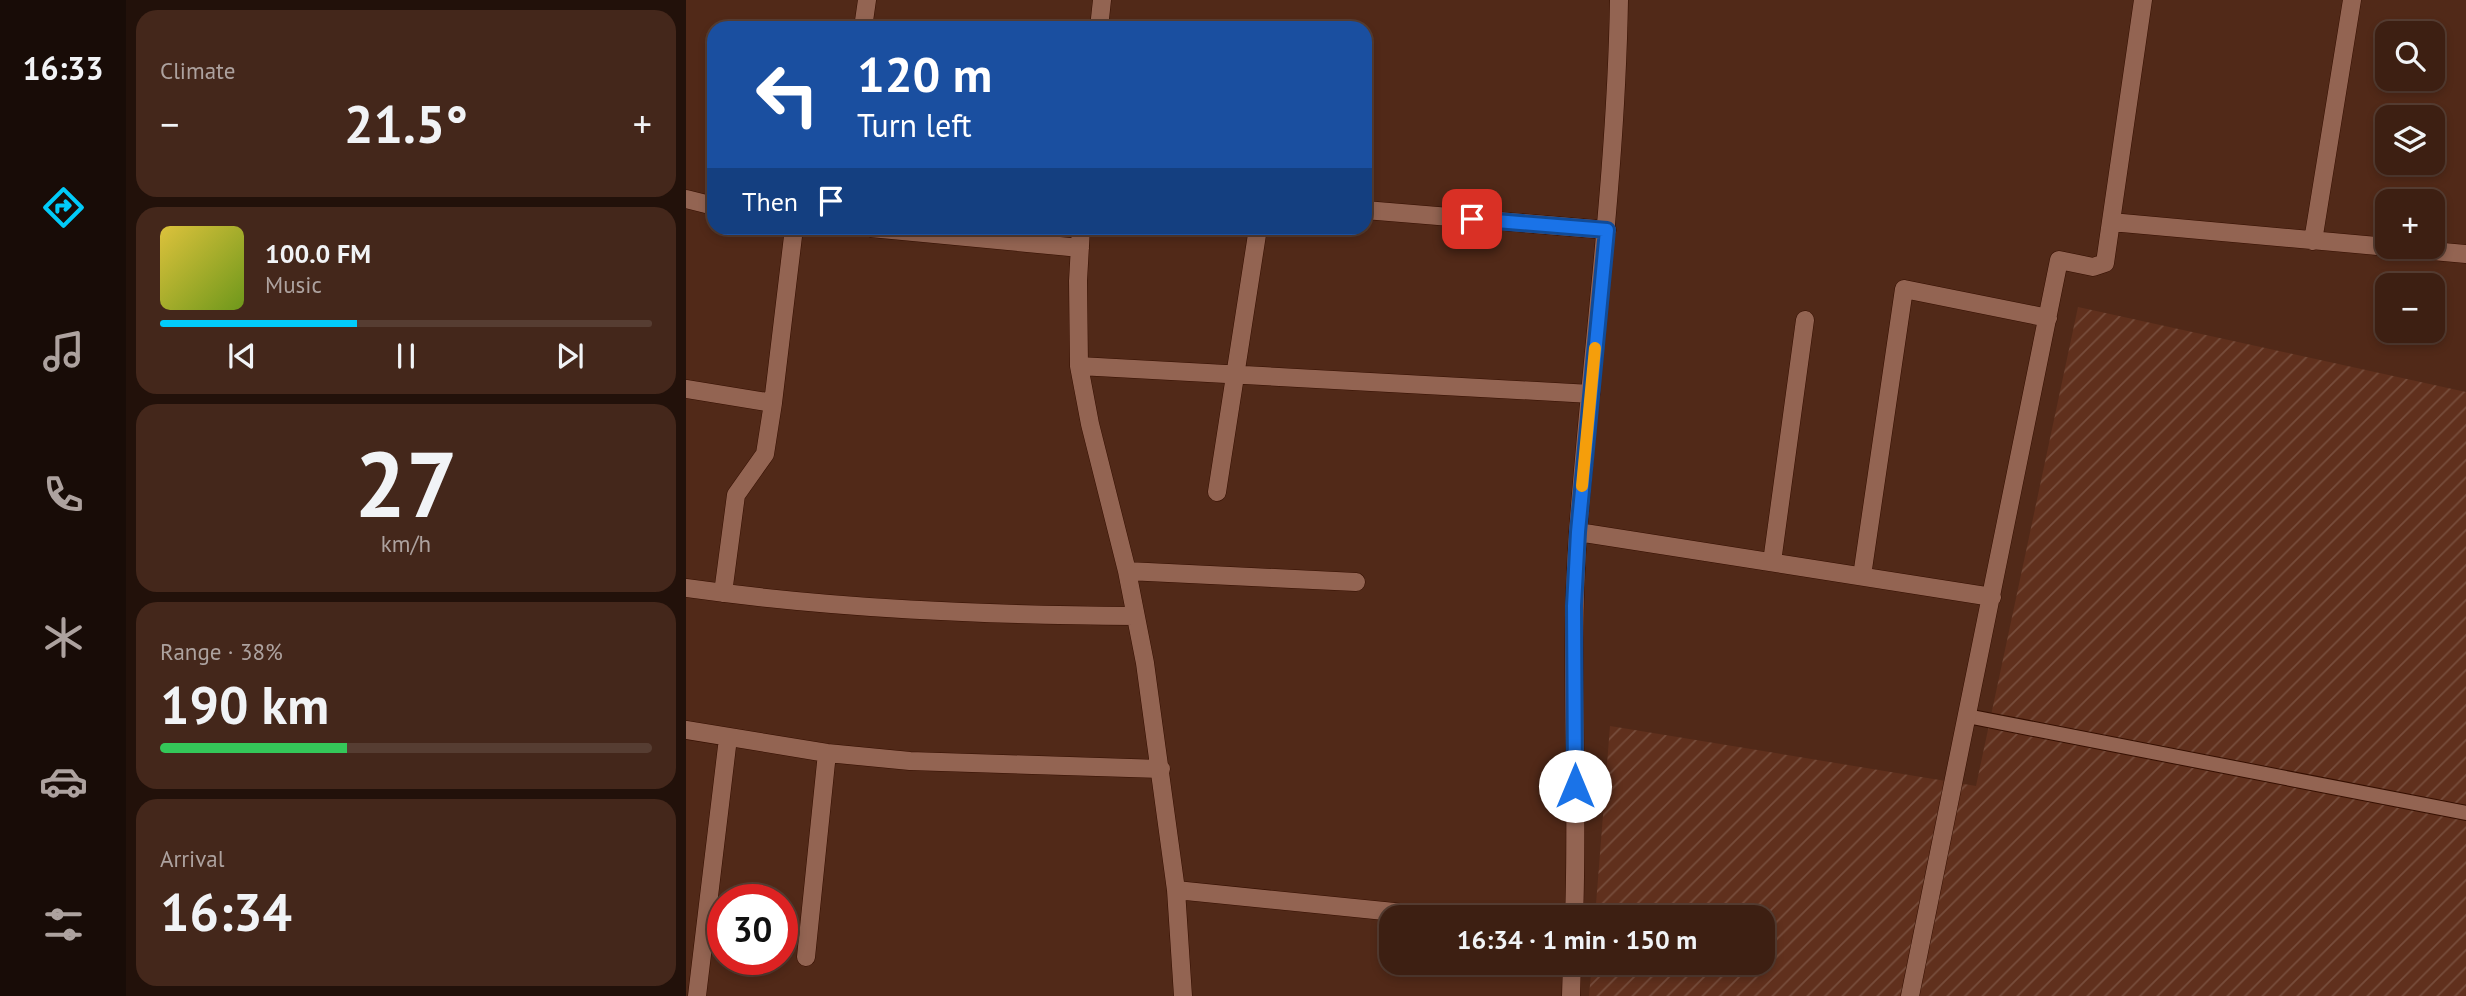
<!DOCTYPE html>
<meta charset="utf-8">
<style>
:root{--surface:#3d1f12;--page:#44271b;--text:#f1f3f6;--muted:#ada29f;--line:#563d32;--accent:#01cbf9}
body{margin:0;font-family:"PT Sans",sans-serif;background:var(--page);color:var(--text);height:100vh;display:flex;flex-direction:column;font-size:26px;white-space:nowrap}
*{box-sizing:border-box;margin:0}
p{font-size:23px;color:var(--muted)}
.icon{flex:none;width:38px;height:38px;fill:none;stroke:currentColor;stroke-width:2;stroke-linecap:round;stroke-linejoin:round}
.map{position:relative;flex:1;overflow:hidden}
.drawer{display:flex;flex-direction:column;gap:10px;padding:10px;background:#22110a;width:560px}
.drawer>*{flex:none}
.top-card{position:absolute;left:21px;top:21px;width:665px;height:214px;border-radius:21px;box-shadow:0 4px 10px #0003,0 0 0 2px var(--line);background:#1a4fa0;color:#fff;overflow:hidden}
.tools{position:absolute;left:1689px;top:21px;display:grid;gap:14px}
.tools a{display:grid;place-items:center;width:70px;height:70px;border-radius:14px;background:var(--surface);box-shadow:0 4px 10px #0003,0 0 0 2px var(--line);font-size:35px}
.speed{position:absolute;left:21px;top:884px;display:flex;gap:14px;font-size:35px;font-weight:700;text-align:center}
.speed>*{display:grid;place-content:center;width:91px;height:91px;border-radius:50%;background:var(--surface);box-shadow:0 4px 10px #0003,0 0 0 2px var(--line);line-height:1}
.speed .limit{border:10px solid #d22;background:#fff;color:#111}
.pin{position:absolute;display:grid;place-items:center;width:60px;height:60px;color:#fff;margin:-30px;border-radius:14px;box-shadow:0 4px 10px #0006}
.me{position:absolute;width:77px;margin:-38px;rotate:0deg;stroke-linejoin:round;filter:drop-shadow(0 0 5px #0008)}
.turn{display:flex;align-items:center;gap:24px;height:147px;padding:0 35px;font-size:32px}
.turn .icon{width:91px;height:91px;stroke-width:2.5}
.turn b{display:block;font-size:49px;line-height:60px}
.then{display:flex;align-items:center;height:66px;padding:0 35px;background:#0003;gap:14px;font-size:26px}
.big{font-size:52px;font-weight:600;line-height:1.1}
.drawer .tile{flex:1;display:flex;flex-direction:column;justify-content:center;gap:10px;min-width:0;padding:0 24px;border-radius:21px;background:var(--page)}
.drawer .dial{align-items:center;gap:0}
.dial b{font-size:91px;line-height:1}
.song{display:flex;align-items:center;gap:21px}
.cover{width:84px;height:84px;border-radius:10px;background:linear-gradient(135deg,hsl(50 70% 55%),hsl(80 70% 35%))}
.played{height:7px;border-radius:4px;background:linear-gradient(90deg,var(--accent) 40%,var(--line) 40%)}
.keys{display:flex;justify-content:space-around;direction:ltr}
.heat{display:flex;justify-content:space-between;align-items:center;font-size:38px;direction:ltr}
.charge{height:10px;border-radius:5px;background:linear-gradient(90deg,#34c759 38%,var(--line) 0)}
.trip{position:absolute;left:693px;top:905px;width:396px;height:70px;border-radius:21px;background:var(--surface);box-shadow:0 4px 10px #0003,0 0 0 2px var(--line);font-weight:600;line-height:70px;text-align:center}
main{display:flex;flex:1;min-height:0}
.tab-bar{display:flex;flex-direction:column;width:126px;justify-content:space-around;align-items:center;background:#180c07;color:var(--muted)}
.tab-bar .icon{width:49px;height:49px}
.tab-bar .selected{color:var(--accent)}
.tab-bar b{font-size:32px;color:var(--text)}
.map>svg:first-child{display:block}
</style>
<main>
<nav class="tab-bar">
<b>16:33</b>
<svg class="icon selected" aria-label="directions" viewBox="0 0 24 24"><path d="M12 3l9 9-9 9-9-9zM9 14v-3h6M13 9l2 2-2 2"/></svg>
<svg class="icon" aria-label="music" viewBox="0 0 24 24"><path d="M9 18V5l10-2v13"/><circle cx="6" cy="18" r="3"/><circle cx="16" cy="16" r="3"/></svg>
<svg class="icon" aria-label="phone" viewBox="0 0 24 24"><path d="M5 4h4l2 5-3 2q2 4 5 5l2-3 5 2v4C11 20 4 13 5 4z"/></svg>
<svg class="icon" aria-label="climate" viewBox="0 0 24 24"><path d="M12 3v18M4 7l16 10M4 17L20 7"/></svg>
<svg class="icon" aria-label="car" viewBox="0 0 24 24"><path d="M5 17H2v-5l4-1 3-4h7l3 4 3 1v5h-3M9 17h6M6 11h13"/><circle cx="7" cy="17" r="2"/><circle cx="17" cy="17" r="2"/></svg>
<svg class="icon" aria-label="filters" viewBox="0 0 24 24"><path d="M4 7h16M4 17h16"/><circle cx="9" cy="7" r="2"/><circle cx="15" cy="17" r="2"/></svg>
</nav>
<section class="drawer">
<div class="tile"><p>Climate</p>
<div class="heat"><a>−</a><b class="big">21.5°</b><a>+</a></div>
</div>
<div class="tile">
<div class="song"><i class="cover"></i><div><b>100.0 FM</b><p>Music</p></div></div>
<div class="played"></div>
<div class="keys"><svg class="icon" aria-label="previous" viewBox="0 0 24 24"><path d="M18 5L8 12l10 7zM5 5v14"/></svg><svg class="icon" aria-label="pause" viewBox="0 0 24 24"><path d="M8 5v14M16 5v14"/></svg><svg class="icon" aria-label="next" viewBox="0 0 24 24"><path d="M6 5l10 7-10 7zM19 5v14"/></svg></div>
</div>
<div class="tile dial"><b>27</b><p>km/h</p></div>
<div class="tile"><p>Range · 38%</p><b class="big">190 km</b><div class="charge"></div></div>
<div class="tile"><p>Arrival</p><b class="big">16:34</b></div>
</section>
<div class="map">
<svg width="1780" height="996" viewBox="0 0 1780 996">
<defs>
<pattern id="industrial-furrows" width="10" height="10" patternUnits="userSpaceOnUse" patternTransform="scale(1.75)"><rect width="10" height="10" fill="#60301d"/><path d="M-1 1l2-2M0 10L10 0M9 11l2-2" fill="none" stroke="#774d3c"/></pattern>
</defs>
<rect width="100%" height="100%" fill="#512918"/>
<path fill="url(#industrial-furrows)" d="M1392,307L1780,392V996H903L906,963L1076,962V917H909L924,726L1290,786Z"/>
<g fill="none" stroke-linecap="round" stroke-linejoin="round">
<defs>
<path id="service" d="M1281,716L1780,813"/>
<path id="minor" d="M177,28L181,0
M413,28L416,0
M0,199L28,206
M679,210L921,230
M1425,222L1780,254
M185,228L394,248
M395,228L392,281L393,366L404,424L441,571L459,663L490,890L497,996
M1627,241L1666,0
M393,366L905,394
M0,389L87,403
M531,492L572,228
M892,532L1306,597
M1086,562L1119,320
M441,571L670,582
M1176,576L1218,289L1362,318
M0,588C149,609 299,615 449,616
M37,593L50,495L79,454L87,403L108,228
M0,730L141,753L224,761L475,769
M490,890L758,917
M888,917C893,789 883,660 892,532C905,354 930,178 933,0
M120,957L141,753
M11,996L42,738
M885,996L886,962
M1224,996L1373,260L1407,267L1419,263L1457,0"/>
</defs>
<use href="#service" stroke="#350f01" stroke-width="16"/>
<use href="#minor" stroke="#350f01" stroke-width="19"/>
<use href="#service" stroke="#936452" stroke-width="14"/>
<use href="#minor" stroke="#936452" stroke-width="18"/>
</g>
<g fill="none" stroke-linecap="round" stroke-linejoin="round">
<defs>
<path id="route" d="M786,219L921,230L892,532L888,606L889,786"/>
</defs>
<use href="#route" stroke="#114b97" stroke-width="18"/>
<use href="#route" stroke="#1a73e8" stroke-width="12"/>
<path stroke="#f59e0b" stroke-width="12" d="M896,486L909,348"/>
</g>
</svg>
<div class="tools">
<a><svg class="icon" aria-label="search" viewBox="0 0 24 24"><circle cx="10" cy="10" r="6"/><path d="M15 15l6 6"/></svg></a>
<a><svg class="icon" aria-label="layers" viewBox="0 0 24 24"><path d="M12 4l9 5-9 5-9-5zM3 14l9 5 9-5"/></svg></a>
<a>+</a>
<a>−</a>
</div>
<div class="speed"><div class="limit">30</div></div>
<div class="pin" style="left:786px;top:219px;background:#d93025"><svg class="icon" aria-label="arrive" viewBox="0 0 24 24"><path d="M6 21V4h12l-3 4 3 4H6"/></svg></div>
<svg class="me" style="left:889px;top:786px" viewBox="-20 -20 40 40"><circle r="19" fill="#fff"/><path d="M0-13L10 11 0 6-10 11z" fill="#1a73e8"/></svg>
<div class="trip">16:34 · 1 min · 150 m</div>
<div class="top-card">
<div class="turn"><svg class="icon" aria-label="left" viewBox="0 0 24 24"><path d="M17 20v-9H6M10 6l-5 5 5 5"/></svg><div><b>120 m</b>Turn left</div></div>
<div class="then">Then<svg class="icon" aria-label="arrive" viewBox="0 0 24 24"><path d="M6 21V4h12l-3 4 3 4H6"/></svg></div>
</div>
</div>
</main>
